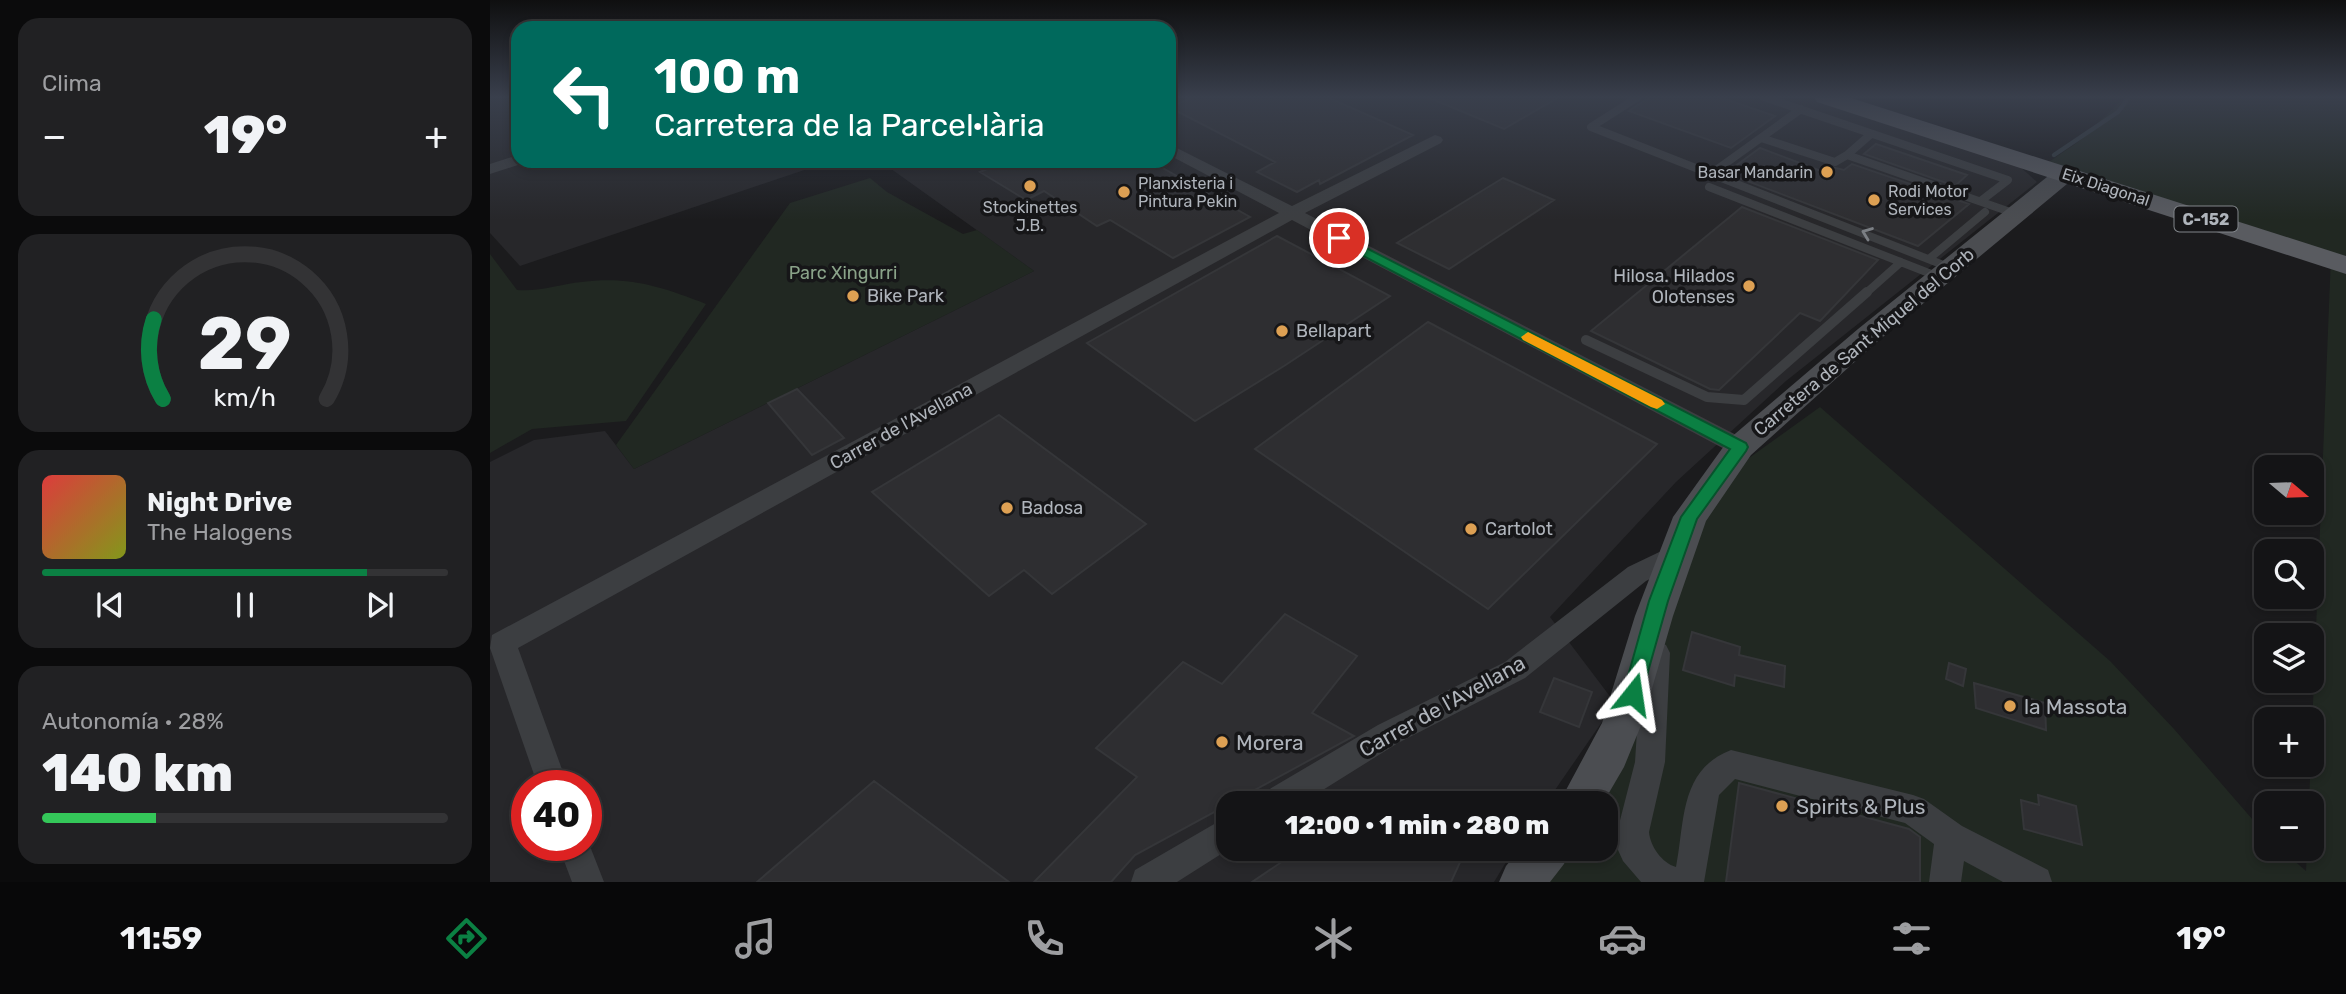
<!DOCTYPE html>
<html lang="es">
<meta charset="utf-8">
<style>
:root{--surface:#141416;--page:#212123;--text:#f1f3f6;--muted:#9d9ea1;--line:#333335;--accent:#0b8043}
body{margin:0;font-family:Rubik,sans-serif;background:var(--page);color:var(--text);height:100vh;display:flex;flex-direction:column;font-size:26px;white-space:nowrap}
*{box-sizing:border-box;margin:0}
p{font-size:23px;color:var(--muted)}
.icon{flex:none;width:38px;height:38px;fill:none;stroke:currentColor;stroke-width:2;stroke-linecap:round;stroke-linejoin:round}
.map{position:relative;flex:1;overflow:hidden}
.sheet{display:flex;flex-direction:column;gap:18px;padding:18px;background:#0b0b0c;width:490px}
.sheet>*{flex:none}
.top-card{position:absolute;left:21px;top:21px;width:665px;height:147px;border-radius:21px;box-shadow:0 4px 10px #0003,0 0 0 2px var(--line);background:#00695c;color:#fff;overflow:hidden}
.needle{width:46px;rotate:109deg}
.buttons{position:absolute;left:1764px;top:455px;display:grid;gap:14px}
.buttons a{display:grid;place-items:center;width:70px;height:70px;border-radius:14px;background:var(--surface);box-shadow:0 4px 10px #0003,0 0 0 2px var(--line);font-size:35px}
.speed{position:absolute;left:21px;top:770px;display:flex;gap:14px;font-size:35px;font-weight:700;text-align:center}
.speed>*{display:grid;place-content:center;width:91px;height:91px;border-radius:50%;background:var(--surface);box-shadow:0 4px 10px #0003,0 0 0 2px var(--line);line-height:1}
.speed .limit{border:10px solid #d22;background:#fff;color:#111}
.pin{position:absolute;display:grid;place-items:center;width:60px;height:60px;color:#fff;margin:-30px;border:4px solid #fff;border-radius:50%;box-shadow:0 2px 7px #0007}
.me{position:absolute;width:77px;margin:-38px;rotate:15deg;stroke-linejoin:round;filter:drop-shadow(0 0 5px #0008)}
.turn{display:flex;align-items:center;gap:24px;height:147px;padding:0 28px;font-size:32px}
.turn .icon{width:91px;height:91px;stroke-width:2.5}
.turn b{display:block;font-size:49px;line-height:60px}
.big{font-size:52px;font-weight:800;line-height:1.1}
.sheet .tile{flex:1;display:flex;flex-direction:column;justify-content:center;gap:10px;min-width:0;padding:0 24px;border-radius:21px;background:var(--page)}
.sheet .dial{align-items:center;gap:0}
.dial svg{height:182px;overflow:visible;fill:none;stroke:var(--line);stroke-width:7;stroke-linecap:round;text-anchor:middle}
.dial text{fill:var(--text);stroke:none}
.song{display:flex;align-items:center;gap:21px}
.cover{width:84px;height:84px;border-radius:10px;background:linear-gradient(135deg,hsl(0 70% 55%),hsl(70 70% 35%))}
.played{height:7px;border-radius:4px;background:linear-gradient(90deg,var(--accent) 80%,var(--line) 80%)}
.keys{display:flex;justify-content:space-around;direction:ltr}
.heat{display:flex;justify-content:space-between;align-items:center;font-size:38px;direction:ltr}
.charge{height:10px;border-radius:5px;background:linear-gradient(90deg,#34c759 28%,var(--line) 0)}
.trip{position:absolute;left:726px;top:791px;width:402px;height:70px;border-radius:21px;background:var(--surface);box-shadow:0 4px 10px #0003,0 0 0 2px var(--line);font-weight:800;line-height:70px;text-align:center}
.dock{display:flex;height:112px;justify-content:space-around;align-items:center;background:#080809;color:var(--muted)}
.dock .icon{width:49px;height:49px}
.dock .on{color:var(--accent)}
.dock b{font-size:32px;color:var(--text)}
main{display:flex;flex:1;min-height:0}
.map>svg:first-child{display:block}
</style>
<main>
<section class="sheet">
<div class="tile"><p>Clima</p>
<div class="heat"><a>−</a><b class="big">19°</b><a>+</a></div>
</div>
<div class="tile dial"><svg viewBox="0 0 100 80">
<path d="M14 69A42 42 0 1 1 86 69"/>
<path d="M14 69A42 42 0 0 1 10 34" stroke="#0b8043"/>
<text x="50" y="56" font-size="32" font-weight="700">29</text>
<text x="50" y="72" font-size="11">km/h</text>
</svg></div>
<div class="tile">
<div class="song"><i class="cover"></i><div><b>Night Drive</b><p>The Halogens</p></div></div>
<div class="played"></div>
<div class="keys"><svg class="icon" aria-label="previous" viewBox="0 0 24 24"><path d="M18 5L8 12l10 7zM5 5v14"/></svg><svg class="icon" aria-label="pause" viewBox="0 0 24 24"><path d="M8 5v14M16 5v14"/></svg><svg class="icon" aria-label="next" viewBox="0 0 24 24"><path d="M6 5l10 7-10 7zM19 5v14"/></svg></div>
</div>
<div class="tile"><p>Autonomía · 28%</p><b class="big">140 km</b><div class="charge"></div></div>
</section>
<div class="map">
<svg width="1856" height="882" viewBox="0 0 1856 882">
<rect width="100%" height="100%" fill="#1b1b1d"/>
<path fill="#27272a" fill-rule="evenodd" d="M0,97H28V161H341L30,266L0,233Z
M679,97H1317L1528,165L1547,182L1296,381L1186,482L1060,617L1125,703L1056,803H738V849H1024L1004,882H0V462L44,440L115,431L144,469L544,271L390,161H679ZM37,786H96V845H37Z"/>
<path fill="#212822" d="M1635,97H1856V882H1023L1050,849H1116V803H1082L1099,780L1159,598L1241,471L1330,407L1620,661L1684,729L1776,835V849H1791L1816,871L1817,849H1822V803H1819L1841,256L1556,164L1588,142Z
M380,178L397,192L473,234L487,230L544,271L144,469L126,445L300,203Z
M0,254L27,290C50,292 70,284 92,282C140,276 172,287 216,304L136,421L42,429L0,453Z"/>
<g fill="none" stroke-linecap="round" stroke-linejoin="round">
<path stroke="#323b40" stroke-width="4.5" d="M1564,155L1628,112L1639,97"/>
</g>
<path fill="#2e2e31" stroke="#353639" stroke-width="2" d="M704,97H837L923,135L830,184L829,180L807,192L767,172L785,162L679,107Z
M937,97H1069L1014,129Z
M1160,97H1229L1285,116L1241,148L1139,111Z
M1386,144L1477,175L1465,186L1374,154Z
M1270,148L1331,171L1337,166L1354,170L1362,164L1479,204L1428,246L1236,173Z
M516,161H660L760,217L683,258L620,220L607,226L554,191L536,200L490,172Z
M1013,178L1064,200L959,269L907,243Z
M1252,207L1388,260L1330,321L1310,313L1229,390L1220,389L1101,331Z
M787,236L900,296L794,366L705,421L597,343Z
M938,322L1167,444L998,609L765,449Z
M307,389L354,438L322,455L278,403Z
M509,415L656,524L562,594L534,570L499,596L382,492Z
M795,614L867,656L822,713L864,736L645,855L621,882H544L647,777L606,748L693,662L732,684Z
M1202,632L1250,647L1249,655L1295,666L1294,687L1245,675L1244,686L1193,670Z
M1459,663L1476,669L1473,686L1456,679Z
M1064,678L1102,692L1089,727L1050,712Z
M1484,683L1555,703L1556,730L1486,708Z
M384,781L519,882H267Z
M1249,783L1419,829L1430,837V882H1236Z
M1548,795L1586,806L1592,845L1534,829L1531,800L1549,805Z
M811,849H976L961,882H762Z"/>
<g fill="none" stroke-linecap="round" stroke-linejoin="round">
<path stroke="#3c3e41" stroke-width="8" d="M1148,97L1101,127L1461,268
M1274,97L1518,180L1492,200
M1381,134L1357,155L1526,214
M1271,138L1345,162L1357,155
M1222,173L1311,109
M1219,187L1449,277
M1440,258L1495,212
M1375,294L1411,262"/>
<path stroke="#3c3e41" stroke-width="10" d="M1096,340L1217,397L1254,400L1377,292"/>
<path fill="#3c3e41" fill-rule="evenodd" d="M945,135L951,137L953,140L951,143L815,213L1258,441L1261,447L1258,453L1250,455L1242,453L802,220L28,648L78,786H48L0,648L2,635L789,213L679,155V144L802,206Z
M28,155V161H35L34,163L0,174V164Z
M1184,545L1193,548L1197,555L1193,562L1156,581L1035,678L908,743L812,803H769L773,793L888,725L1015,662L1138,567Z
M1166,641L1176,645L1180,653L1175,762L1159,832C1160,846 1172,863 1186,867C1195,822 1189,770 1241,750L1423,795L1434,799L1472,826L1558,870L1562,882H1513L1474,861L1471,882H1439L1444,844L1415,823L1245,779L1229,795L1214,882H1151L1133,861L1128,850L1127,832L1145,762L1152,653L1156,645Z
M738,816L739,849L687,882H641L645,870Z
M96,836L114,882H82L68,845H96Z"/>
<path fill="#4b4d51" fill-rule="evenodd" d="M1575,167L1583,169L1586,174L1583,179L1388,341L1261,455L1216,521L1183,616L1152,723L1134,767L1113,803H1069L1112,723L1145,616L1183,517L1239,439L1368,329L1567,169Z
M1030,849H1080L1074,864L1060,882H1009L1016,866Z"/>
<path fill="#595b60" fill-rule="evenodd" d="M1324,97H1358L1856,256V274L1327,102Z"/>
</g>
<defs><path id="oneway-chevron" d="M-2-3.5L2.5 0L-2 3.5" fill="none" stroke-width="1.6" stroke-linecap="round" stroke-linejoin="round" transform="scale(1.75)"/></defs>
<use stroke="#7b7f84" href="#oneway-chevron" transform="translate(1377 233) rotate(-159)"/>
<linearGradient id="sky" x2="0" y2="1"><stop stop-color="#0f0f10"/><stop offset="0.44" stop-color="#393f4c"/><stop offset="1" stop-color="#393f4c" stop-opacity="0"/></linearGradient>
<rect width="1856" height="220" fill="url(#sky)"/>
<path fill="#0b8043" stroke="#07532c" stroke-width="2" d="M849,234L1256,443L1258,447L1256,451L1207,519L1178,601L1150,700L1143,702L1135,700L1133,694L1159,601L1191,517L1240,449L845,241L843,238Z"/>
<path fill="#f59e0b" d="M1038,332L1172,400L1175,404L1167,409L1161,407L1033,340L1031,337Z"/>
<g fill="#dda053" stroke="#161618" stroke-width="2.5">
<circle cx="1337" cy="172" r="7"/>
<circle cx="540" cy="186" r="7"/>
<circle cx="634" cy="192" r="7"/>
<circle cx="1384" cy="200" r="7"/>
<circle cx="1259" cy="286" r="7"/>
<circle cx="363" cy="296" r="7"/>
<circle cx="792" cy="331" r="7"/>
<circle cx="517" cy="508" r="7"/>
<circle cx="981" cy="529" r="7"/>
<circle cx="1520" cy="706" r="7"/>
<circle cx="732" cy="742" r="7"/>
<circle cx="1292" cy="806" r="7"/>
</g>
<g text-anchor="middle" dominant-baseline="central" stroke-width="7" stroke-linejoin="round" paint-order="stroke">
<g font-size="16" fill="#afb4bb" stroke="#161618" text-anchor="start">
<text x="1323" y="172" text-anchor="end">Basar Mandarin</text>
<text x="648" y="183">Planxisteria i<tspan x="648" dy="18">Pintura Pekin</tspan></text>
<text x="1398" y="191">Rodi Motor<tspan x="1398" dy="18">Services</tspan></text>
<text x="540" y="207" text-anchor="middle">Stockinettes<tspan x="540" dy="18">J.B.</tspan></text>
</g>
<g font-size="16" fill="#afb4bb" stroke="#161618">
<text transform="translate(1616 187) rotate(18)">Eix Diagonal</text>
</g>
<rect fill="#161618" stroke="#81858a" stroke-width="2" x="1684.5" y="206.5" width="63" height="25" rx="5"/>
<g font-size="16" font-weight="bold" fill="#afb4bb">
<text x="1716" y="219">C-152</text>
</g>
<g font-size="18" fill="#8aa389" stroke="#161618">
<text x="353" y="273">Parc Xingurri</text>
</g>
<g font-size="18" fill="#afb4bb" stroke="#161618" text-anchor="start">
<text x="1245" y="276" text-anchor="end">Hilosa. Hilados<tspan x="1245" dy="21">Olotenses</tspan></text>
<text x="377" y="296">Bike Park</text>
<text x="806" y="331">Bellapart</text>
<text x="531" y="508">Badosa</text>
<text x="995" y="529">Cartolot</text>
</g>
<g font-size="18" fill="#afb4bb" stroke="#161618">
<text transform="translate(1374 342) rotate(-40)">Carretera de Sant Miquel del Corb</text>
<text transform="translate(411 426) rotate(-29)">Carrer de l'Avellana</text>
</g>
<g font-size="21" fill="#afb4bb" stroke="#161618">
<text transform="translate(952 706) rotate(-29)">Carrer de l'Avellana</text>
</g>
<g font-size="21" fill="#afb4bb" stroke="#161618" text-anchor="start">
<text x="1534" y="706">la Massota</text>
<text x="746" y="742">Morera</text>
<text x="1306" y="806">Spirits &amp; Plus</text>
</g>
</g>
</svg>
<div class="buttons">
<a><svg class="needle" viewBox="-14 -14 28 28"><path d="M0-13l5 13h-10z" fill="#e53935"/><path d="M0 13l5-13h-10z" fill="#9d9ea1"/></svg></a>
<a><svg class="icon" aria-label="search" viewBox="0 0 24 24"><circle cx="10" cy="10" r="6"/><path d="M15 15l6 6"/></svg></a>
<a><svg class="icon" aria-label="layers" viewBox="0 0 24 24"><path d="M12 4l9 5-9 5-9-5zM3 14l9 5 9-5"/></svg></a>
<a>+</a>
<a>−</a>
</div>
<div class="speed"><div class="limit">40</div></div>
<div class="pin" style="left:849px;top:238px;background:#d93025"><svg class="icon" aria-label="arrive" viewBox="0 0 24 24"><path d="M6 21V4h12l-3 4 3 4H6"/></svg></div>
<svg class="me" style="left:1143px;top:694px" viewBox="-20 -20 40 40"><path d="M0-17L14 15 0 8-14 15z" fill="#0b8043" stroke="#fff" stroke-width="4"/></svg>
<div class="trip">12:00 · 1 min · 280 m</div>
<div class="top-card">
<div class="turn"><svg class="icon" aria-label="left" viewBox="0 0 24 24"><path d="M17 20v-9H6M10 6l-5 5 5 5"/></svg><div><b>100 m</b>Carretera de la Parcel·lària</div></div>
</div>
</div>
</main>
<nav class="dock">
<b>11:59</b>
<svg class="icon on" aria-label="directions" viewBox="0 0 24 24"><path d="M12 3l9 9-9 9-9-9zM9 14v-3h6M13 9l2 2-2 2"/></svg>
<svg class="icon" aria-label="music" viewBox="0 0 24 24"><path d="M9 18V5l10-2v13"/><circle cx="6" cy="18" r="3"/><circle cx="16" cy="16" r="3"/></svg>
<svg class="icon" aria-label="phone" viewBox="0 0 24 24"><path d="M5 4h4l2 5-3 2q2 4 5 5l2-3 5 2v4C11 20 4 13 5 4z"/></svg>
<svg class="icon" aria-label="climate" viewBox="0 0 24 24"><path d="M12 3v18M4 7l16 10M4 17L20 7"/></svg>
<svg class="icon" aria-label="car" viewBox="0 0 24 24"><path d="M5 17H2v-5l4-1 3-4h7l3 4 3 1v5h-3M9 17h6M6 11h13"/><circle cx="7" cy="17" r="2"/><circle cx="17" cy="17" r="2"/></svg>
<svg class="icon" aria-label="filters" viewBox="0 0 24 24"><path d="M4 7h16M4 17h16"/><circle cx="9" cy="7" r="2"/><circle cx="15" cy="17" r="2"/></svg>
<b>19°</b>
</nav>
